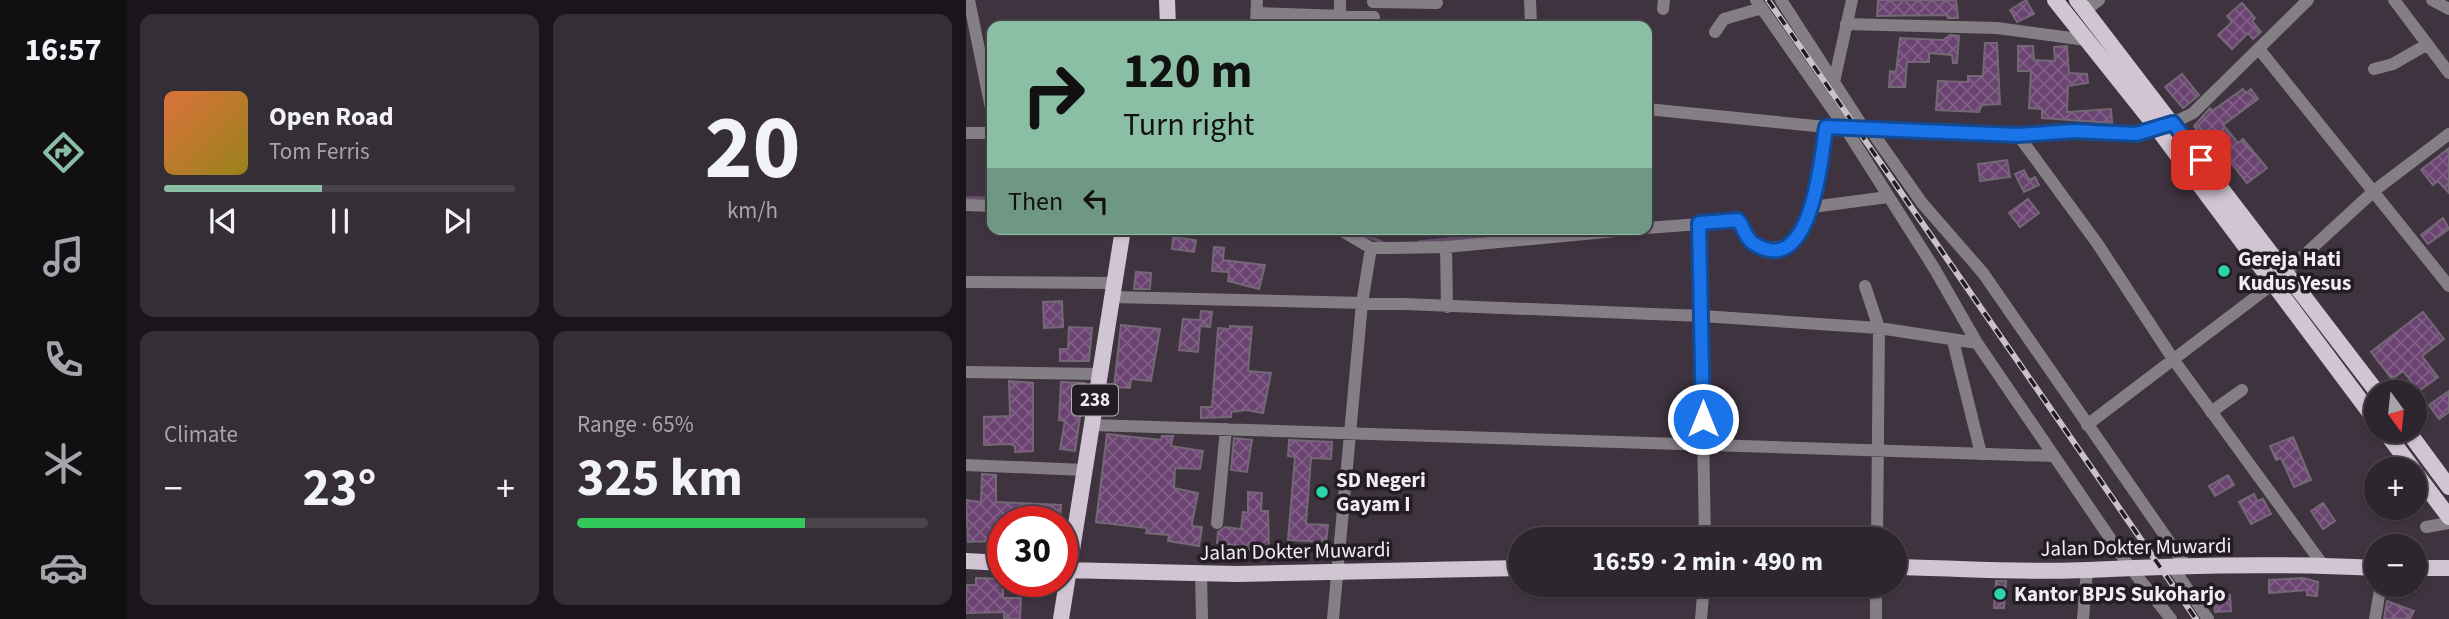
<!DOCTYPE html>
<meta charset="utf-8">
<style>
:root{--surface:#2e262f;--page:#362e37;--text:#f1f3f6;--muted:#a7a5aa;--line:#49434b;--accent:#8abfa5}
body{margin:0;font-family:"Source Sans 3",sans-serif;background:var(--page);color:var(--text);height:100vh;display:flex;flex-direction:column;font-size:26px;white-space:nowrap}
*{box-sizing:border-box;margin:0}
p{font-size:23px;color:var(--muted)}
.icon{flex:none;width:38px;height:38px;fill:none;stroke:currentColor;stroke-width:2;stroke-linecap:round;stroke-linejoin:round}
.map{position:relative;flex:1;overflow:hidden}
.details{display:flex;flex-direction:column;gap:14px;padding:14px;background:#19151a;width:840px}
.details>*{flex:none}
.banner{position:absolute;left:21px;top:21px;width:665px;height:214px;border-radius:14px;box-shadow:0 2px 5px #0004,0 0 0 2px var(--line);background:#8abfa5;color:#111;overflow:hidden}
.needle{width:46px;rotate:165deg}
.buttons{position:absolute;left:1398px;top:380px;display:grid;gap:14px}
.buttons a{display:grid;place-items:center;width:63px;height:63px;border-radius:50%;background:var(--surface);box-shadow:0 2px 5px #0004,0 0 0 2px var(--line);font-size:35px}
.speed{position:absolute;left:21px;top:506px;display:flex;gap:14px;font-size:35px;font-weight:700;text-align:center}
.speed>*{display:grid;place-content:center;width:91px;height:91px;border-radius:50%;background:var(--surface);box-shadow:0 2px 5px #0004,0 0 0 2px var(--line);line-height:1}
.speed .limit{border:10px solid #d22;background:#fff;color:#111}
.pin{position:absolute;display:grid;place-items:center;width:60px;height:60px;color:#fff;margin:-30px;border-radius:14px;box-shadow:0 4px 10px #0006}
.me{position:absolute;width:77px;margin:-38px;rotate:0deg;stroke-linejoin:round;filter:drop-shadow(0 0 5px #0008)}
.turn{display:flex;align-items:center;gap:24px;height:147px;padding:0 21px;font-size:32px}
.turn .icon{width:91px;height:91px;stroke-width:2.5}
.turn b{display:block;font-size:49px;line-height:60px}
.then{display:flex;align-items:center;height:66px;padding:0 21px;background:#0003;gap:14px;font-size:26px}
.big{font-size:52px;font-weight:700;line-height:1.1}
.details .widget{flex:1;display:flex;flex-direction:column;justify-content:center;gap:10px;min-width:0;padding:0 24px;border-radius:14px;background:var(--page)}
.details .dial{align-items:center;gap:0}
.dial b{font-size:91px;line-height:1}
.song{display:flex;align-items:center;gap:21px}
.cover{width:84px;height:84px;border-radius:10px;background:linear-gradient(135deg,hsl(20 70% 55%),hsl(50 70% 35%))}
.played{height:7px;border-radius:4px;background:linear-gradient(90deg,var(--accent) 45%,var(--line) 45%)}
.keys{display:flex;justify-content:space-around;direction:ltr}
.heat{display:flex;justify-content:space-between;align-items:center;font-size:38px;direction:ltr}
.charge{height:10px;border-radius:5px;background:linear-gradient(90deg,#34c759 65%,var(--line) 0)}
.details .tiles{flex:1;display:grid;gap:14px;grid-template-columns:repeat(2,1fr)}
.trip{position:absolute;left:542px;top:527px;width:399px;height:70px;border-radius:35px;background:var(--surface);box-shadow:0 2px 5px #0004,0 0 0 2px var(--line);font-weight:700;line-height:70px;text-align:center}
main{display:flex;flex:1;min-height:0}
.dock{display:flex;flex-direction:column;width:126px;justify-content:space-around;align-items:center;background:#120f13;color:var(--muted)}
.dock .icon{width:49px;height:49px}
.dock .current{color:var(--accent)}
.dock b{font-size:32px;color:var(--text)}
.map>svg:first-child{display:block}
</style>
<main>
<nav class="dock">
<b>16:57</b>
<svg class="icon current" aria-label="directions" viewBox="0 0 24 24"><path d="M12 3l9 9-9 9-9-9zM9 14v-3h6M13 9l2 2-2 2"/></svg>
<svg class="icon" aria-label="music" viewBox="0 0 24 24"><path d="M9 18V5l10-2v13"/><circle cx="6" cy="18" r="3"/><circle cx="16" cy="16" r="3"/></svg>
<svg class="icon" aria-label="phone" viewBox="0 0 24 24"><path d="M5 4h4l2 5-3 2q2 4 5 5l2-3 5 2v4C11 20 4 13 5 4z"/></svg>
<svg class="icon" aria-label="climate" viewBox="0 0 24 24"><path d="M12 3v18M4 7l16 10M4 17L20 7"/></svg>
<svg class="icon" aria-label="car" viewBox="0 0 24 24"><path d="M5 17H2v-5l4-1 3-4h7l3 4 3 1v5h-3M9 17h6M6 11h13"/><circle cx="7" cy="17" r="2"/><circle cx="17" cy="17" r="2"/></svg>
</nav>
<section class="details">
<div class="tiles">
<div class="widget">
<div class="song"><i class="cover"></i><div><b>Open Road</b><p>Tom Ferris</p></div></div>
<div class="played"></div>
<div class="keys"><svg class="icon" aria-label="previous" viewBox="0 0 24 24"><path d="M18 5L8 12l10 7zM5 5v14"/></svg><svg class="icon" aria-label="pause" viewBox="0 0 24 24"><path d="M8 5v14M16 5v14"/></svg><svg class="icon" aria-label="next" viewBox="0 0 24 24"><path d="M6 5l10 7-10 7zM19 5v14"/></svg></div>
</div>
<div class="widget dial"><b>20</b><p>km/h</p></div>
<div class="widget"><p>Climate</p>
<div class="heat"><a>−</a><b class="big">23°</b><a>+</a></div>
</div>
<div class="widget"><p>Range · 65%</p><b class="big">325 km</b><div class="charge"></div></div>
</div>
</section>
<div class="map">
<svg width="1483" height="619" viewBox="0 0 1483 619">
<defs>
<pattern id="building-cross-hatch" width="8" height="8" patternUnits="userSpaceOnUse" patternTransform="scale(1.75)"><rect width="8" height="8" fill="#6b4472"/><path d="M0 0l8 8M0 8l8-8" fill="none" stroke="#815f87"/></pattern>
</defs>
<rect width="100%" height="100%" fill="#3e333f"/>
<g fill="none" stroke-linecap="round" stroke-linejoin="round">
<path stroke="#6a4f6f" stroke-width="3.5" d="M0,198H26
M384,229L418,243
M453,242L587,229"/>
</g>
<path fill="url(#building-cross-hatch)" stroke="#756876" stroke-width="2" d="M912,0H990L992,18H982L981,15L911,16Z
M1060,0L1068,14L1051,22L1044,10Z
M1276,3L1289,18L1286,21L1295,32L1287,39L1282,33L1266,49L1252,35L1266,22L1261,16Z
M984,35L993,36L991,63H987L986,55L963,53V62H941L939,87H923L924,71L930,72L934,38L977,40Z
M1019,43H1031L1034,104L1016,105L1013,112L970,110L972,81L1002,82V76H1017Z
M1052,46H1067L1068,60L1089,61L1088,47L1101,46L1103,73L1121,74L1122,83L1102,86L1101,112L1145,109L1146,123L1076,118V109L1063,108L1065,71H1052Z
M1216,74L1233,95L1217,108L1199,87Z
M1277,89L1280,93L1285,89L1292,99L1257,125L1272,143L1277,139L1301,168L1281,183L1250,144L1245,148L1228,126L1244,108L1246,111Z
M1483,148V193L1472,181L1467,185L1455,170Z
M1041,160L1044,177L1014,181L1012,164Z
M1058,170L1063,180L1069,177L1073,185L1058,192L1049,174Z
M1062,199L1073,213L1054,227L1043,213Z
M1477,218L1483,229L1462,244L1455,235Z
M207,237L230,240L228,252L206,249Z
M248,247L258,248L257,260L299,265L293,289L262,281L263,272L246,271Z
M170,272L185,273L184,289H168Z
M96,301L97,327L78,328L77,302Z
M235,311L246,312L244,327L234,326L232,352L213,350L217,319L234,320Z
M1457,312L1478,339L1456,356L1472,377L1453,391L1437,371L1426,379L1405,352Z
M155,325L194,329L185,381L165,379L164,388L148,387Z
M264,326L286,327L282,371L305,373L297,413L281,410L265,412V417L235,418V407H246L252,328L264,329Z
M103,327L126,328L123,361H94V349H102Z
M43,381L67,383V451L49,452V446L44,444L18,445V417L44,416Z
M95,382L119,383L109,451L94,449L99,421L93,420Z
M1483,391V412L1473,419L1463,405Z
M141,434L195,440L196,436H207L205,446L237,451L234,469L209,468L208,488L232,493L226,523V526L236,527L233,546L202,541L203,535L180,533L181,528L130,522Z
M1327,437L1345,480L1328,487L1315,458L1310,460L1304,446Z
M268,438L286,440L281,472L265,470Z
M323,440L366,442L365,459L345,458L340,524L362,525L360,542L322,540L329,457L322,456Z
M16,474L30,475V502L95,505L94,518L87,517L86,522H37V530H31V541L2,542L0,500L15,502Z
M1262,475L1268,485L1249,496L1243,486Z
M282,492L296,493L295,511H302L303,550H274V546L251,543L252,532L259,527L275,529L277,512L282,513Z
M1288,494L1291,501L1297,499L1305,514L1285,524L1273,502Z
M1357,503L1369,521L1357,529L1345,511Z
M10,578L37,579V598H55L54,619H38V612L0,613V585H10Z
M1337,578L1352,582L1351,596L1341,595V590L1303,593V580Z
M1030,581H1040L1038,608H1028Z
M1264,595L1265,611L1249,612L1247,597Z
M1421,601L1448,611L1444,619H1418Z"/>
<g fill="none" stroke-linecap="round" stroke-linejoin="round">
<path stroke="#847f85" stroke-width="12" d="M3,0L26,113
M374,0V15
M564,0L565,26
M790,0L878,126L968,268L1011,343L1163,566L1205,619
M815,0L897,127
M1428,0L1483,73
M1466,0L1483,9
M407,2L471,3
M697,9L698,0
M1119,10L1133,0
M291,13L408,17
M880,24L1031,28L1120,40
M290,26L291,0
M749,32L758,19L796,8
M1293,49L1483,286
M1408,69L1427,64L1460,45
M868,82L886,0
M681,109L860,127L1052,135L1109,131L1169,133L1207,123L1227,113L1342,0
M904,129L956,203L1017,273L1220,566
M0,133H26
M1052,135L1131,243L1207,359L1357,565
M0,205L26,206
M846,207L922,197
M733,223L739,539
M681,228L772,221L788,244L805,248L820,246C854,226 854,163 860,127
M373,229L405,248H425L480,247L672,229
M480,247L481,307
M0,282L148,283
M899,286L913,328L911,539
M145,297L439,304L736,316L913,328L1011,343
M987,341L1015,454
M0,372L133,374
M1245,412L1276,390
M126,425L1087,456
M1121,425L1308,283L1409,190L1483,134
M0,465L118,470
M251,523L260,429
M1460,527L1483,523
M1206,566L1242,619
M235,574L236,619
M367,619L396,303L405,248
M735,619L738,584
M910,619V584
M1117,619L1121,570
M1409,619L1415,584"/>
<path stroke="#d1c5d3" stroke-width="16" d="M201,0L202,26
M1089,0L1191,128L1410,421
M1111,0L1411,392
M1418,430L1447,469
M1441,430L1483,487
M1449,472L1483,517
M0,561L37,563
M929,567C993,568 1058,573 1122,570C1218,565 1315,563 1410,568
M1449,568H1483
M96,570L272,574L555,568
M95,619L157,229"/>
<defs>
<path id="rail" d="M802,0L1230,619"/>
</defs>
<use href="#rail" stroke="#c9c2ca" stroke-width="6"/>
<use href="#rail" stroke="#221d22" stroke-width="3.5" stroke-dasharray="10" stroke-linecap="butt"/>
</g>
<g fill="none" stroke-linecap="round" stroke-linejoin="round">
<defs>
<path id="route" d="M737,419L733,223L772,220C778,227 779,238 787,243C846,282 855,157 860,127L1052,135L1109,131L1170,134L1207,123L1235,160"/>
</defs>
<use href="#route" stroke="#114b97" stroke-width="18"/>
<use href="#route" stroke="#1a73e8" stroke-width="12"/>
</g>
<g fill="#2ad5ac" stroke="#221d22" stroke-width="2.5">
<circle cx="1258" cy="271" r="7"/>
<circle cx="356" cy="492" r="7"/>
<circle cx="1034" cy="594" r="7"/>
</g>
<g text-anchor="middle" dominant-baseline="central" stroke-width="7" stroke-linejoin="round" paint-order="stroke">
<rect fill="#221d22" stroke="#b4aeb5" stroke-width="2" x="106" y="384.5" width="46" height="31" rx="5"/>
<g font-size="19" font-weight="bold" fill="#f3ecf4">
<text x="129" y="400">238</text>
</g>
<g font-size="21" font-weight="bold" fill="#f3ecf4" stroke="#221d22" text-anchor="start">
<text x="1272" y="259">Gereja Hati<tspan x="1272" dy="24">Kudus Yesus</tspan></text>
<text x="370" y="480">SD Negeri<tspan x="370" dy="24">Gayam I</tspan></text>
<text x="1048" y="594">Kantor BPJS Sukoharjo</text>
</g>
<g font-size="21" fill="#f3ecf4" stroke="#221d22">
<text transform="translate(1170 547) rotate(-1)">Jalan Dokter Muwardi</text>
<text transform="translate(329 551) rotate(-1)">Jalan Dokter Muwardi</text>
</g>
</g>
</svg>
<div class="buttons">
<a><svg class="needle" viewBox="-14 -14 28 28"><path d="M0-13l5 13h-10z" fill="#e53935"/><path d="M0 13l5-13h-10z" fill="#a7a5aa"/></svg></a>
<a>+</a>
<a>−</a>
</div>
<div class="speed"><div class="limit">30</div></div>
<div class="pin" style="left:1235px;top:160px;background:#d93025"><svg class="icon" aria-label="arrive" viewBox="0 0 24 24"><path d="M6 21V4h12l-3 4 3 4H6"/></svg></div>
<svg class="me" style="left:737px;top:419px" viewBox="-20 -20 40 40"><circle r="17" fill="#1a73e8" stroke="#fff" stroke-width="3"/><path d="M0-11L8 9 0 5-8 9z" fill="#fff"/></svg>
<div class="trip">16:59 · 2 min · 490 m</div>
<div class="banner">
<div class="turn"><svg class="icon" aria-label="right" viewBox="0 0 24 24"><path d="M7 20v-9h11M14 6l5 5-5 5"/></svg><div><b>120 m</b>Turn right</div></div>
<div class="then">Then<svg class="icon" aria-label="left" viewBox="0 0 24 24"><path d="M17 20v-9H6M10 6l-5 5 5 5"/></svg></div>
</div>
</div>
</main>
